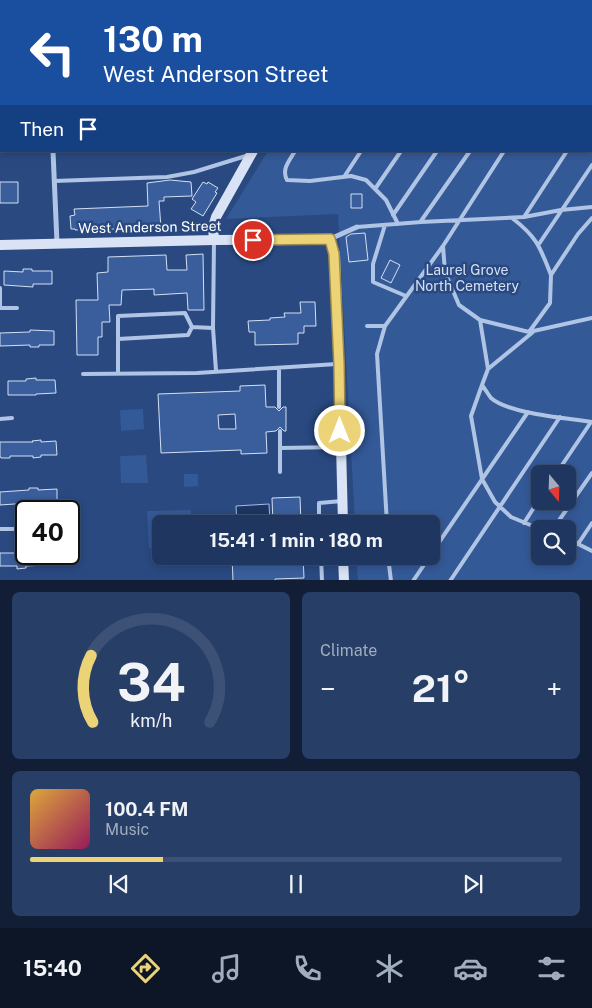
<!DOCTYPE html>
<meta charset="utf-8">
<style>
:root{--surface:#1f3760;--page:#273f66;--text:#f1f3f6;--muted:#a1acbd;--line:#3c5175;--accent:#ecd378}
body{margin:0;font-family:"Public Sans",sans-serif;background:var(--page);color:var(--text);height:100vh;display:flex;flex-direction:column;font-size:19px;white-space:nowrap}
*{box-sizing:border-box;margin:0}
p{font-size:16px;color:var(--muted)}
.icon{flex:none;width:28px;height:28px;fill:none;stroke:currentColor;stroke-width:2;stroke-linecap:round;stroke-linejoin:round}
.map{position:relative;height:580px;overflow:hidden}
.sheet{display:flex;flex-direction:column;gap:12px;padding:12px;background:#111e35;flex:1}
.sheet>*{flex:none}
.guide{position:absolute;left:0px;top:0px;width:592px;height:152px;box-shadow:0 2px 8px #0003,0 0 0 1px var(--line);background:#1a4fa0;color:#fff;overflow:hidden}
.needle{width:32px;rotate:161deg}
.buttons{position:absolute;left:531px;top:465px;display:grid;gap:10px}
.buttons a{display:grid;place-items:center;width:45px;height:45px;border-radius:8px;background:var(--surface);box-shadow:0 2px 8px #0003,0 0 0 1px var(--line);font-size:25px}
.speed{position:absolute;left:15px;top:500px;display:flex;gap:10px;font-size:25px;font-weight:700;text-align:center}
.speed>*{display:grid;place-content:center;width:65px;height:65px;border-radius:50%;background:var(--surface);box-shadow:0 2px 8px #0003,0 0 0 1px var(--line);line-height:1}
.speed .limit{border:2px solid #111;border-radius:8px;background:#fff;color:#111}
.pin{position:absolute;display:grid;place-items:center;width:42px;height:42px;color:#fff;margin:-21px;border:2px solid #fff;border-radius:50%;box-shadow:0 1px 5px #0007}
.me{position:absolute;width:55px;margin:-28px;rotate:0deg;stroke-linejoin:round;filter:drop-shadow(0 0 4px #0008)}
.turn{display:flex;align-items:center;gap:18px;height:105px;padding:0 20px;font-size:22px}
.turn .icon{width:65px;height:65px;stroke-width:2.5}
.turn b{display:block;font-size:35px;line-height:42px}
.then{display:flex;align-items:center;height:48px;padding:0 20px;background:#0003;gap:10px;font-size:19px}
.big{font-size:38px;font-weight:700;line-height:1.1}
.sheet .tile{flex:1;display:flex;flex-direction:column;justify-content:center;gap:8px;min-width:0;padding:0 18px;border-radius:8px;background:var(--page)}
.sheet .dial{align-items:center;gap:0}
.dial svg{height:130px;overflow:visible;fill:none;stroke:var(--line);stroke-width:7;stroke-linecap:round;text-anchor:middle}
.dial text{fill:var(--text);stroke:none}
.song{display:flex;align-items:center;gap:15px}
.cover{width:60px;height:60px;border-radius:8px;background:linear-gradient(135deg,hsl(40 70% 55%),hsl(330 70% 35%))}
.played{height:5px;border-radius:2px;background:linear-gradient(90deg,var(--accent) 25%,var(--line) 25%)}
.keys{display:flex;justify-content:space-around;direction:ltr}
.heat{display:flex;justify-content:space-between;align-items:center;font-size:28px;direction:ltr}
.sheet .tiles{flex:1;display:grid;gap:12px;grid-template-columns:1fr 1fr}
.tile:last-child{grid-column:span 2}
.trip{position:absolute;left:152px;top:515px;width:288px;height:50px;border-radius:8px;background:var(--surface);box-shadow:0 2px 8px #0003,0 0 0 1px var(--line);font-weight:700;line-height:50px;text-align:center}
.tabs{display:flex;height:80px;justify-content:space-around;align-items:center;background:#0c1626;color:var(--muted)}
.tabs .icon{width:35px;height:35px}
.tabs .selected{color:var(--accent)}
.tabs b{font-size:22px;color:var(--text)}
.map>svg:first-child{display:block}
</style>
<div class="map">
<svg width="592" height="581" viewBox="0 0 592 581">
<rect width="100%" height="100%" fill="#294980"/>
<path fill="#345997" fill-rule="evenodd" d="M361,0H592V580H358L356,556H431V524H355L338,214L226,219L268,151H591V1H361ZM540,474H568V501H540ZM540,529H568V556H540Z
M143,409L144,429L121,431L120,410Z
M146,455L148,483H121L120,456Z
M184,474H198V486L184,487Z
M191,510V524H161V548H149L147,511Z"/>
<path fill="#1d3561" stroke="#a5bee5" d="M269,504L270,523L237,524L236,506Z"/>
<path fill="#3a5e9c" stroke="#d3e0f4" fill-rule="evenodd" d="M170,180L191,182L192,196L164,197V201H159L161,228L75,230V229H71L70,216L75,215L74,209L148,206L147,183Z
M0,182H18V203H0Z
M203,182L207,184L208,182L218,188L215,192L217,193L203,216L191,209L196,202L192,199Z
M351,194H362V208H351Z
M365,233L368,260L349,262L346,237L351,234Z
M203,254L204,310H188L187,293L154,295V289L122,290L121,305H109L110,322H102V337H98V355H77L76,300H98L97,273L108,272V257L166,255L167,270H187L186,255Z
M390,260L400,265L391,283L381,278Z
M23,269H32V271H52V284H33V287L4,285V271L23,272Z
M300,302H315L316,326H304V333H298V344L255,345V332H249L248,321L270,320V318L285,317L284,313H301Z
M30,330L54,331V345H39V347H30V345L0,346V333L30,332Z
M36,378V380H55L56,393L36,394V395H8V381H26V379Z
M265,385L266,407H275L279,411L283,407H286V431H284L280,427L276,431L266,432L267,453L241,454V450L161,453L158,394L240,391V386ZM235,414L236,429H219L218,415Z
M41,440V442L56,441L57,455H41V457L33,458V456H10V458H1L0,456V442H33L32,441Z
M29,488H38V490L57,489V503L29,505V503L0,505V492L29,490Z
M300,497L301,524H273L272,498Z
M17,551H26V554H45V565L26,566V568L17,569V566H0V553H17Z
M232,556H303L304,578L275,579V581H233Z"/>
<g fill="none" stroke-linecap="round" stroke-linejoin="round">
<path stroke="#b0c4e5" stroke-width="4" d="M108,0V1
M388,1L389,0
M461,1L462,0
M503,1L504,0
M539,1L540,0
M574,1L575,0
M591,26L592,25
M591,114L592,113
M295,151C290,160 281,169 287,180L310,181L351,176L366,180L386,200L398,224
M344,177L361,151
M54,181L167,177L194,172L249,155
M375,189L401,151
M393,215L437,151
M524,217L567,151
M512,218C537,237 540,247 551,275
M421,221L470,151
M385,225L373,264V282L406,296
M357,227L421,222L524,217L561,210L592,207
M214,241L213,328L216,371
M539,244L592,165
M443,246L445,272L459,305L480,320L529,332L592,318
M0,288V308
M0,308H17
M480,320L488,369L533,332
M367,326H385
M192,327L213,328
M529,332L550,303L551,275L578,234L592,218
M118,339L188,335L192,327L185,313L118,316V372
M279,368V407
M488,369L482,385C485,389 488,394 491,398C509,414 567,418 592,422
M83,374L197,373L337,364
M482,385L471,416L482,479L495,502L511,517L540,529
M0,419L12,418
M280,431V472
M280,448L340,447
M556,474L591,422
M524,523L540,498
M319,524V503L342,501
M387,524L377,354L385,326L443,246L504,151
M0,529H22
M553,529L592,473
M568,539L592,551
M578,544L592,523
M431,554L528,412
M321,556L322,581
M388,556L391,581
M413,581L430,556
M450,581L560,417"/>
<path stroke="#b0c4e5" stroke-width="5" d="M49,0V1
M168,0V1
M259,0V1
M316,0V1
M0,15H1
M0,120H1
M53,151L57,243
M330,239L357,227"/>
<path stroke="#d9e3f5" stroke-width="10" d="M344,1L345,0
M214,240L213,227L216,217L253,151
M0,245L214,240L330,239L335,254L339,364L343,524
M343,556L344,581"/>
</g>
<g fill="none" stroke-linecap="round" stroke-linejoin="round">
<defs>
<path id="route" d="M253,240L330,239L334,254L339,364L340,431"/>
</defs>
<use href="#route" stroke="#99894e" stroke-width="12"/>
<use href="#route" stroke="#ecd378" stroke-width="9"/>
</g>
<g text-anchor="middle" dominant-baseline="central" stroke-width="5" stroke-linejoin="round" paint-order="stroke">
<g font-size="14" fill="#fff" stroke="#294980">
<text transform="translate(150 227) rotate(-1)">West Anderson Street</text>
</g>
<g font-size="14" fill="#d3e0f4" stroke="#294980">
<text x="467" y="270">Laurel Grove<tspan x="467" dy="16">North Cemetery</tspan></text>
</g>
</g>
</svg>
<div class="buttons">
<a><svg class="needle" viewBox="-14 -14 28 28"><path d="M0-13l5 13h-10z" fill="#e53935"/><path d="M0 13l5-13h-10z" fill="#a1acbd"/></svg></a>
<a><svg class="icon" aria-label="search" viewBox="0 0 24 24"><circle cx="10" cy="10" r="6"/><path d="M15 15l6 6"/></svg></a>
</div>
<div class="speed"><div class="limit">40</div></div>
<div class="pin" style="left:253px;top:240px;background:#d93025"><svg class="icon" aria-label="arrive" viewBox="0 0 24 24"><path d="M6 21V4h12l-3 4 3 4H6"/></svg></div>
<svg class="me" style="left:340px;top:431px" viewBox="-20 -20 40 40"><circle r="17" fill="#ecd378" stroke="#fff" stroke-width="3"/><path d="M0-11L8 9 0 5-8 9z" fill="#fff"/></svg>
<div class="trip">15:41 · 1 min · 180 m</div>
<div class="guide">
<div class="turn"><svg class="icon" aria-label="left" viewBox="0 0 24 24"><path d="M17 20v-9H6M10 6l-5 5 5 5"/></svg><div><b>130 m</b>West Anderson Street</div></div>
<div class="then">Then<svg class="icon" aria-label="arrive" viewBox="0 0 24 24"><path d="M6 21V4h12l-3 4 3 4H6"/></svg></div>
</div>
</div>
<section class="sheet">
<div class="tiles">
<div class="tile dial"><svg viewBox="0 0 100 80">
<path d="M14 69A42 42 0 1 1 86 69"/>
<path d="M14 69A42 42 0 0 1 13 28" stroke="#ecd378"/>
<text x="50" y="56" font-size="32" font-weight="700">34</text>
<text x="50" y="72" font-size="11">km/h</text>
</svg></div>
<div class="tile"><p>Climate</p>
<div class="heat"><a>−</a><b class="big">21°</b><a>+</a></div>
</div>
<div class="tile">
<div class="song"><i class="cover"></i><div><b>100.4 FM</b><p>Music</p></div></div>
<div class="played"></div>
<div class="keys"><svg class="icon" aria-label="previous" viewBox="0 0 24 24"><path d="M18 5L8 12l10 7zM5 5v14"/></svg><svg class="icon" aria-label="pause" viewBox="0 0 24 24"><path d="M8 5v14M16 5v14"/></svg><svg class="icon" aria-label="next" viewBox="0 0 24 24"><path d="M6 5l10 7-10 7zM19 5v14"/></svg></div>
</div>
</div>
</section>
<nav class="tabs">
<b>15:40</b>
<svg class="icon selected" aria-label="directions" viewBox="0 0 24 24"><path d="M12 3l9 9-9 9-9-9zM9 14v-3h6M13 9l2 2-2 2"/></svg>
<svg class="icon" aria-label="music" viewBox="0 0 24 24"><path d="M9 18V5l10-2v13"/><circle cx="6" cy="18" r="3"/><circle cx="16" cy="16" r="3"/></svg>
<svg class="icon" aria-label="phone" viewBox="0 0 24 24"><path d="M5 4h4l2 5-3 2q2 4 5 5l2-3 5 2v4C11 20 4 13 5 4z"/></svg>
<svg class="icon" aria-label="climate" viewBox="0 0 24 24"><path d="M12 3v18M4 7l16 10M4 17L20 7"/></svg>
<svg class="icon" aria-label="car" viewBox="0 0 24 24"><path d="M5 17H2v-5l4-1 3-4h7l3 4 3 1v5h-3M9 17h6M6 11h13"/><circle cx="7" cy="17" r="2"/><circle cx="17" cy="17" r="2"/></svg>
<svg class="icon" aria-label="filters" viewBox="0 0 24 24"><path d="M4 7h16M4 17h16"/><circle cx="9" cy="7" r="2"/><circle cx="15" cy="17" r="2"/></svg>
</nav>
